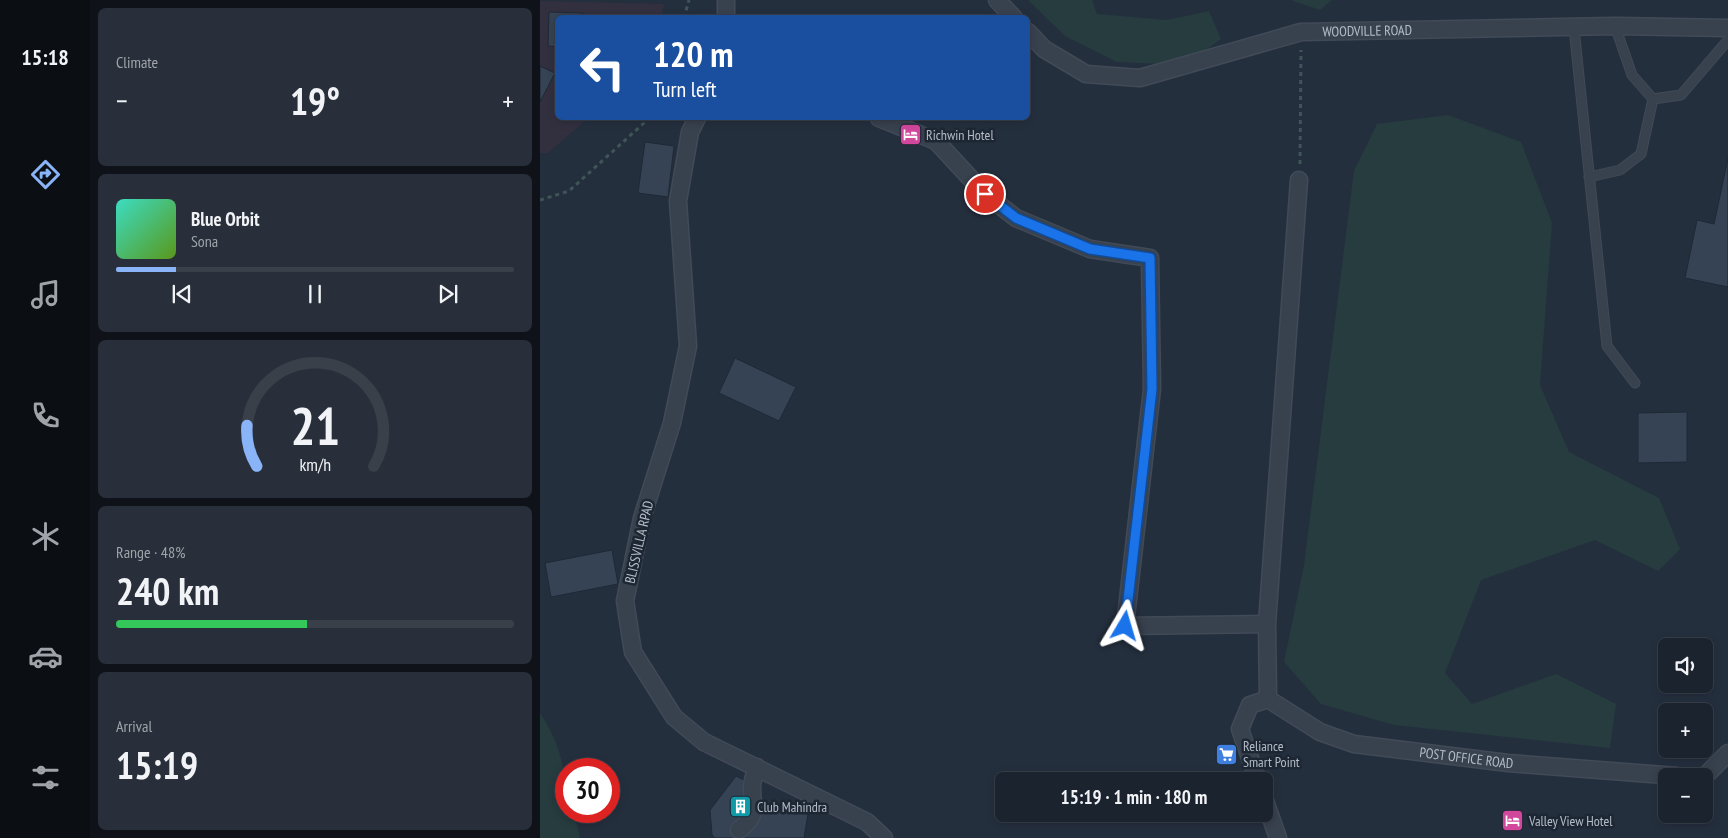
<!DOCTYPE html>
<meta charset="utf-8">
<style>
:root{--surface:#1b232e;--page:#282f3a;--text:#f1f3f6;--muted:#a0a4aa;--line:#39404a;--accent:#8ab4f8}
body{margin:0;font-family:"PT Sans Narrow",sans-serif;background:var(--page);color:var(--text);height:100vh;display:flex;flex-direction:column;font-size:19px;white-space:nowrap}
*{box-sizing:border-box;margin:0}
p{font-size:16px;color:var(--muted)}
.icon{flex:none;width:28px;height:28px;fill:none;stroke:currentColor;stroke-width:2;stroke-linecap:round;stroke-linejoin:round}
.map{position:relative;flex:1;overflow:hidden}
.panel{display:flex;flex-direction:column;gap:8px;padding:8px;background:#0f1319;width:450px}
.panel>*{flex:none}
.hud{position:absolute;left:15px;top:15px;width:475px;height:105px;border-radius:8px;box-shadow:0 2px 8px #0003,0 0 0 1px var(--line);background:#1a4fa0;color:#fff;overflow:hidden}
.tools{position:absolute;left:1118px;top:638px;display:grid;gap:10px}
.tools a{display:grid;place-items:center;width:55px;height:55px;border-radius:8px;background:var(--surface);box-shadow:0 2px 8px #0003,0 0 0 1px var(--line);font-size:25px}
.speed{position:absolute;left:15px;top:758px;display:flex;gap:10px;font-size:25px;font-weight:700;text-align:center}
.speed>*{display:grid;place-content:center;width:65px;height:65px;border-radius:50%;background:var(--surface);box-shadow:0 2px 8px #0003,0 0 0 1px var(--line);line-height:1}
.speed .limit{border:8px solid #d22;background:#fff;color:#111}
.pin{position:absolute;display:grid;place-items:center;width:42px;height:42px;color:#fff;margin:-21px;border:2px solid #fff;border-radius:50%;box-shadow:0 1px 5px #0007}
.me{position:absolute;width:55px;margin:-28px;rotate:7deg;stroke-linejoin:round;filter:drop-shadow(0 0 4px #0008)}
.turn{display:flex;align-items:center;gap:18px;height:105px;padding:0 15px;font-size:22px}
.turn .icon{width:65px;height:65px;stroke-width:2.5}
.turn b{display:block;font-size:35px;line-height:42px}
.big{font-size:38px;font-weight:700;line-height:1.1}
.panel .tile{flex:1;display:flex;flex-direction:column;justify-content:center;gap:8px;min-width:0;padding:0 18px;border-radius:8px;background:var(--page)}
.panel .dial{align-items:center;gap:0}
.dial svg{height:130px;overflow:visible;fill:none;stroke:var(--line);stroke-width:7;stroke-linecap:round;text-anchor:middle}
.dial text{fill:var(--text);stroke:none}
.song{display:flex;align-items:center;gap:15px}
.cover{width:60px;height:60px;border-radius:8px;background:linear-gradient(135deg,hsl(170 70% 55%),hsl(90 70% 35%))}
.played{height:5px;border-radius:2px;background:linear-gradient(90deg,var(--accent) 15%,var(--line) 15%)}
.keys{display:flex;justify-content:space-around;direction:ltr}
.heat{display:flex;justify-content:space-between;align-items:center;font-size:28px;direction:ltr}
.charge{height:8px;border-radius:4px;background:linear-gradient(90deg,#34c759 48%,var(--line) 0)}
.trip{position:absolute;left:455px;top:772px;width:278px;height:50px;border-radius:8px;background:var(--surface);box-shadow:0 2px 8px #0003,0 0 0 1px var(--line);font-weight:700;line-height:50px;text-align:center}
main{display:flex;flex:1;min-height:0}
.dock{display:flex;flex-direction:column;width:90px;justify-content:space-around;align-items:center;background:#0b0e12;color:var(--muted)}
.dock .icon{width:35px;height:35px}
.dock .current{color:var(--accent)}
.dock b{font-size:22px;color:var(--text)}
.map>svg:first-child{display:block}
</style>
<main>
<nav class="dock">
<b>15:18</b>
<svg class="icon current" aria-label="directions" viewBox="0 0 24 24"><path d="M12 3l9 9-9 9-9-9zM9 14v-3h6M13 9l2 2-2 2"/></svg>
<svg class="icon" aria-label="music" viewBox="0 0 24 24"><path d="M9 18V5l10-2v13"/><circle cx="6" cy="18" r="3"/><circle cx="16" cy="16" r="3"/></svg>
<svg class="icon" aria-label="phone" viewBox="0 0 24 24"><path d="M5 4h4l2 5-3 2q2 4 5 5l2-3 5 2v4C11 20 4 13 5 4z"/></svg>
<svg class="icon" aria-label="climate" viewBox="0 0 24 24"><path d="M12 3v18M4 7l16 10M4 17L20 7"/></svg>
<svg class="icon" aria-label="car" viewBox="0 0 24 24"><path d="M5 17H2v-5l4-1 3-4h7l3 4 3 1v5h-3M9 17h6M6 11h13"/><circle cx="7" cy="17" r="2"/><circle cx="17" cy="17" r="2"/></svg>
<svg class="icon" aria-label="filters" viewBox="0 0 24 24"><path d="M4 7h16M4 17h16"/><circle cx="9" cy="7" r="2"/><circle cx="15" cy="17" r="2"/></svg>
</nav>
<section class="panel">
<div class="tile"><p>Climate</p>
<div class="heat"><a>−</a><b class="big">19°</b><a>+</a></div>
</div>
<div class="tile">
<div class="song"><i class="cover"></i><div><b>Blue Orbit</b><p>Sona</p></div></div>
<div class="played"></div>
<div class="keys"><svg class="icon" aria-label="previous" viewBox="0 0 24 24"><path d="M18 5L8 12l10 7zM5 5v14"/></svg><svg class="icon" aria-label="pause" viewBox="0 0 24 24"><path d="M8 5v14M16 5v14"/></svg><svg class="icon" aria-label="next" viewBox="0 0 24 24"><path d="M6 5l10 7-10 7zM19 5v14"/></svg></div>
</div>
<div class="tile dial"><svg viewBox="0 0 100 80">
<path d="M14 69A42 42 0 1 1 86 69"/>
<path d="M14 69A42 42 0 0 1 8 44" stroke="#8ab4f8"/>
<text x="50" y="56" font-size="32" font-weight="700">21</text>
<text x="50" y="72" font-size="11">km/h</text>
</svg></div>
<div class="tile"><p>Range · 48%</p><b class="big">240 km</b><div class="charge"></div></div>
<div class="tile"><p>Arrival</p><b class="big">15:19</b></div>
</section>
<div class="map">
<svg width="1188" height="838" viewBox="0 0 1188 838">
<rect width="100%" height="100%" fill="#242f3e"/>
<path fill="#32303f" d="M0,1L124,4L121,17L18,18V118H48L8,153H0Z"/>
<path fill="#263c3f" d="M488,0H552L557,14L627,20L669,11L681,39L645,65L577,62L525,36Z
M751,0H792L780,10Z
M908,115L981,142L1012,223L1000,385L1029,452L1119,498L1140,549L1118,571L1055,540L941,580L905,673L932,704L1016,674L1076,704L1070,748L854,725L781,704L744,662L764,565L814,171L837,124Z
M0,713C22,746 26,772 26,811H34L40,838H0Z"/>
<path fill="#364354" stroke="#1f2835" d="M9,12L43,13V18H18V47L8,46Z
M0,66L15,73L0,102Z
M105,142L134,146L128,197L98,193Z
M1188,158V287L1145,278L1157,220L1174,224Z
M195,358L256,387L239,421L179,393Z
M1147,412V462L1098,463V413Z
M72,550L78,584L11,597L5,563Z
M196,776L204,780L206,803L268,814L264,838H175L172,835L170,810Z"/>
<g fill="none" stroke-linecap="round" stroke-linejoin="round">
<defs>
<path id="lane" d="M1075,26L1092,75L1113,99L1141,95L1188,40
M1034,28L1067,346L1095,383
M1049,177L1080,170L1101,154L1113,99"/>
<g id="street">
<path d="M457,0L474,18"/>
<path d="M186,18V0"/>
<path id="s1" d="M488,32L504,49L546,74L600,78L761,32L1075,26L1188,28"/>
<path d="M157,118L150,132L138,201L148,346L132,423L102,518L85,601L93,652L134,717L164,742L327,822L344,838"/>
<path d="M339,118L396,141L445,194L476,218L550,249L610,258L612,389L585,626L727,624"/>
<path d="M728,699L727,624L759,180"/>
<path id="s2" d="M728,699L780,732L814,744L968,763L1137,776"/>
<path d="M1164,777L1188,753"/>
<path d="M718,781L700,729L710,705L728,699"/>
<path d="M724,798L738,838"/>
<path d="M199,830C219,815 212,806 212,787C212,781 215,773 217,767"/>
</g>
</defs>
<use href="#lane" stroke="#414a57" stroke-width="11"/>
<use href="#street" stroke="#414a57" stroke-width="19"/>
<path stroke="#3f5557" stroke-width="3" stroke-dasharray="4 4" stroke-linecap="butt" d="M144,18L149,0
M760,164L761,50
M0,200L29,191L104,123L106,118"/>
<use href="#lane" stroke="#38414e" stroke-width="9"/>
<use href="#street" stroke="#38414e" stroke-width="16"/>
</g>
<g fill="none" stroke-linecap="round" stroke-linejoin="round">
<defs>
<path id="route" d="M445,194L476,218L550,249L610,258L612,389L585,626"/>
</defs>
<use href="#route" stroke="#114b97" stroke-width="12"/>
<use href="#route" stroke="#1a73e8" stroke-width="9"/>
</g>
<defs>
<symbol id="hotel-square" viewBox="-11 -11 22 22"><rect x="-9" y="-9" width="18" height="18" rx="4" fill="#d1479c" stroke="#1d2633"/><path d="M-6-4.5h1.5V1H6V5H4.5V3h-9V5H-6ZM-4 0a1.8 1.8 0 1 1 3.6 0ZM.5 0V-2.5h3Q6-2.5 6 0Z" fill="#fff"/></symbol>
<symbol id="supermarket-square" viewBox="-11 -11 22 22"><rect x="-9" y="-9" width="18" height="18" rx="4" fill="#3f7fe0" stroke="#1d2633"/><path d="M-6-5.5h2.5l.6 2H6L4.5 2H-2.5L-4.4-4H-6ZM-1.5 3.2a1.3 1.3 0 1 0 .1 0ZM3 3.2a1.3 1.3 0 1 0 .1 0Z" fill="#fff"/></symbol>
<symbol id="building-square" viewBox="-11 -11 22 22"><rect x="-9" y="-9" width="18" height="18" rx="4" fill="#0f9aa8" stroke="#1d2633"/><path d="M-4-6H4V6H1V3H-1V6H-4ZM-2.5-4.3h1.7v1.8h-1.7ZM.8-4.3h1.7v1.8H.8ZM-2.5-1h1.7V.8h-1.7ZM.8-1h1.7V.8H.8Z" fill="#fff"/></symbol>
</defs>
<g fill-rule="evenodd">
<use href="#hotel-square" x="358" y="122" width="25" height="25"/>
<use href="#supermarket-square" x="674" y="742" width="25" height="25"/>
<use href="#building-square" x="188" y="794" width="25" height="25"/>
<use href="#hotel-square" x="960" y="808" width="25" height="25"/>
</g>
<g text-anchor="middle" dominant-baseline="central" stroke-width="5" stroke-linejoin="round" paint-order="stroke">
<g font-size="14" fill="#b4bcc9" stroke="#1d2633">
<text stroke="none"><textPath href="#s1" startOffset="360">WOODVILLE ROAD</textPath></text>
<text transform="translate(99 542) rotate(-77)">BLISSVILLA RPAD</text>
<text stroke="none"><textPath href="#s2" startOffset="211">POST OFFICE ROAD</textPath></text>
</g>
<g font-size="14" fill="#b4bcc9" stroke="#1d2633" text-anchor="start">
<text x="386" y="135">Richwin Hotel</text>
<text x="703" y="746">Reliance<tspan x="703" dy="16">Smart Point</tspan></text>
<text x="217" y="807">Club Mahindra</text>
<text x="989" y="821">Valley View Hotel</text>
</g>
</g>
</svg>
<div class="tools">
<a><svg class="icon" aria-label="sound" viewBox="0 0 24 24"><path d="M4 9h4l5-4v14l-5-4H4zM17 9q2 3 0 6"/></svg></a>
<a>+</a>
<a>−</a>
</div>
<div class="speed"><div class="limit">30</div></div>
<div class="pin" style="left:445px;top:194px;background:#d93025"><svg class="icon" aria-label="arrive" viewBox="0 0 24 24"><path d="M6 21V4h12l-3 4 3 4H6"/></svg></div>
<svg class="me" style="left:585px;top:626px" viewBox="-20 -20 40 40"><path d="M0-17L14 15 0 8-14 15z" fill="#1a73e8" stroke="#fff" stroke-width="4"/></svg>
<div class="trip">15:19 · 1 min · 180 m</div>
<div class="hud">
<div class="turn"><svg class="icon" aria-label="left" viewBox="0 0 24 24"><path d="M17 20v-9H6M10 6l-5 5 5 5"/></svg><div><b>120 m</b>Turn left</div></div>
</div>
</div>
</main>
